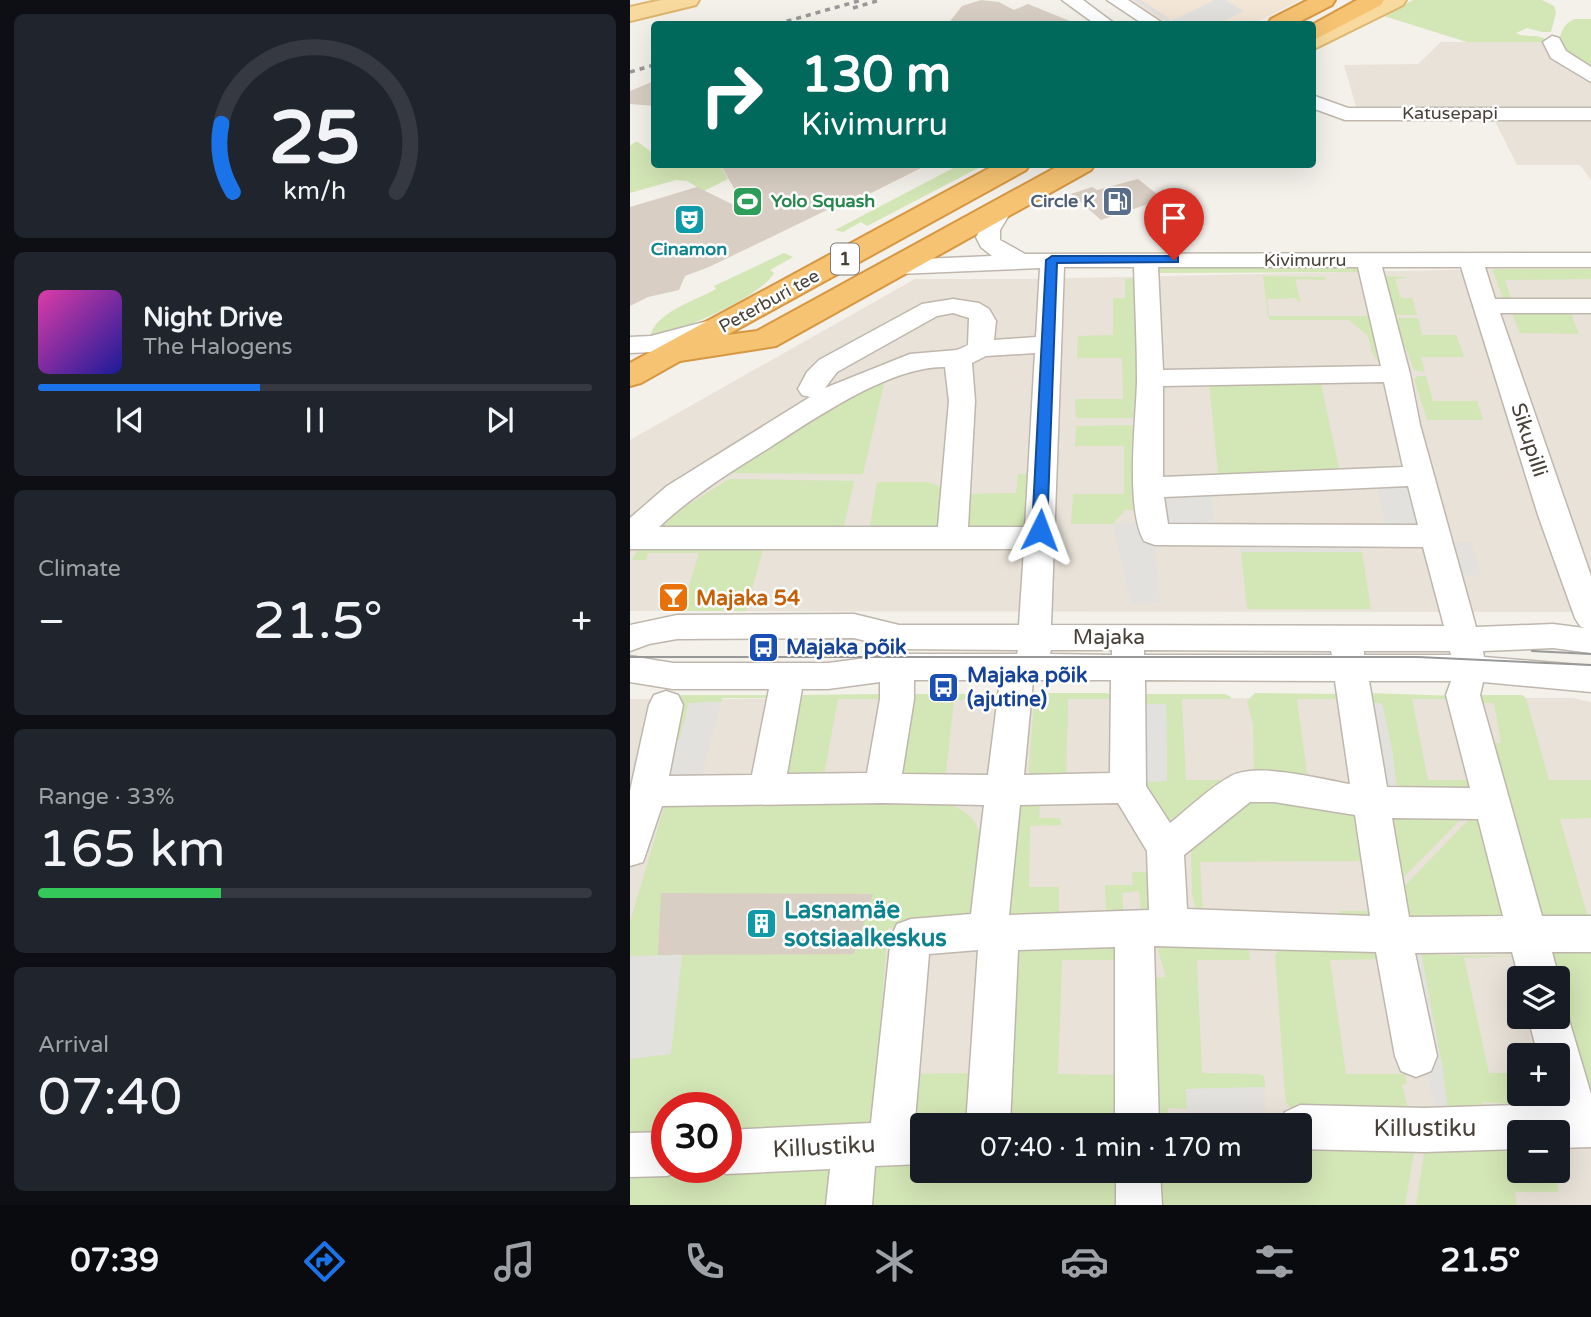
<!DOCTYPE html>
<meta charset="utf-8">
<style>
:root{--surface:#171b24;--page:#20242c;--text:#f1f3f6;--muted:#9ea1a6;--line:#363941;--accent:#1a73e8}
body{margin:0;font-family:"Varela Round",sans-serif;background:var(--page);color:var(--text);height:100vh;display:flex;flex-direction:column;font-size:26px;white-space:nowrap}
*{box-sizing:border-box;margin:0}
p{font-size:23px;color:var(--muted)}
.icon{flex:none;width:38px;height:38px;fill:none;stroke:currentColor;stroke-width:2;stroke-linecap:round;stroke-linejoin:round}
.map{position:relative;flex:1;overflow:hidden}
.panel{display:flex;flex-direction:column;gap:14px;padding:14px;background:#0d0f14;width:630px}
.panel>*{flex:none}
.guide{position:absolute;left:21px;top:21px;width:665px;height:147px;border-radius:7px;box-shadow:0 7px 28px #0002;background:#00695c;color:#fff;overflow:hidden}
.controls{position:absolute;left:877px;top:966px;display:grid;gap:14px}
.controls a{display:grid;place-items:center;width:63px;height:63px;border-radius:7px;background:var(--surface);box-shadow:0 7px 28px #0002;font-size:35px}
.speed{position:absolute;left:21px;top:1092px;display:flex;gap:14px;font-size:35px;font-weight:700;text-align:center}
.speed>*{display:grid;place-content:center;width:91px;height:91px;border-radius:50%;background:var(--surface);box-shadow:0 7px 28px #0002;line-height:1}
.speed .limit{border:10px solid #d22;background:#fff;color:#111}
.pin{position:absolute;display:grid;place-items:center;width:60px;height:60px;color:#fff;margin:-72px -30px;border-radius:50% 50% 50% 0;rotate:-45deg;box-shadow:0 0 7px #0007}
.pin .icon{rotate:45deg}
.me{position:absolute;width:77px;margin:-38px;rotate:3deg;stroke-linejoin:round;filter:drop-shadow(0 0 5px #0008)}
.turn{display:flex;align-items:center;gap:24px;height:147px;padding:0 35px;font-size:32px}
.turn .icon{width:91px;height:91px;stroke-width:2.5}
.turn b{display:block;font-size:49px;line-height:60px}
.big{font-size:52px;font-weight:600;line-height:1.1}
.panel .widget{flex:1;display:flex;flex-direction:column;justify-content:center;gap:10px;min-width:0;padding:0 24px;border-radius:10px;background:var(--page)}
.panel .dial{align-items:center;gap:0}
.dial svg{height:182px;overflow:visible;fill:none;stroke:var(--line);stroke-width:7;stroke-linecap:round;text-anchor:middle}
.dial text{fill:var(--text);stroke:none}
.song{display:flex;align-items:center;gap:21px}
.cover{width:84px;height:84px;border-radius:10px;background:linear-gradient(135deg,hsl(320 70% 55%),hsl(240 70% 35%))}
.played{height:7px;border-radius:4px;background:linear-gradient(90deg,var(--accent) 40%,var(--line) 40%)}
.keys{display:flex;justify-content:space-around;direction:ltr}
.heat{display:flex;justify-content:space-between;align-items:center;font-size:38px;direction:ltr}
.charge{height:10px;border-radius:5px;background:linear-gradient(90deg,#34c759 33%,var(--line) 0)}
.trip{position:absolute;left:280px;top:1113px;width:402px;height:70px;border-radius:7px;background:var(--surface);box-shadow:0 7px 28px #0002;font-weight:600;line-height:70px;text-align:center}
.dock{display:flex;height:112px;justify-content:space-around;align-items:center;background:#090b0e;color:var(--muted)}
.dock .icon{width:49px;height:49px}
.dock .active{color:var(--accent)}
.dock b{font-size:32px;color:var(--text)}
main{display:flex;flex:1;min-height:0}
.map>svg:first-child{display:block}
</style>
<main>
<section class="panel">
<div class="widget dial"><svg viewBox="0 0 100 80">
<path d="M14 69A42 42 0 1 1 86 69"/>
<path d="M14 69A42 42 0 0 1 9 39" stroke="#1a73e8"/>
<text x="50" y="56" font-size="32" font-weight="700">25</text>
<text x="50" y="72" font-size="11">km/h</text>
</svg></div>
<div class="widget">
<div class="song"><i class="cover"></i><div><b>Night Drive</b><p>The Halogens</p></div></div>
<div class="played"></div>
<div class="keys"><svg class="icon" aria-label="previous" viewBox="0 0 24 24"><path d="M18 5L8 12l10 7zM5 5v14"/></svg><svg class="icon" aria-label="pause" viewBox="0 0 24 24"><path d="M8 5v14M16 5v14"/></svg><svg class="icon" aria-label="next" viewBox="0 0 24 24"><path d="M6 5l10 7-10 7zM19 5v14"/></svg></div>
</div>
<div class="widget"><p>Climate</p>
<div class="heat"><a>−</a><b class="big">21.5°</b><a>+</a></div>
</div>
<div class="widget"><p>Range · 33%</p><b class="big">165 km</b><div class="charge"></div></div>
<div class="widget"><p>Arrival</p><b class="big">07:40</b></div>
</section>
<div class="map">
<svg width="961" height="1205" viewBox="0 0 961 1205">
<rect width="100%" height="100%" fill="#f4f0ea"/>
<path fill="#e8e2d8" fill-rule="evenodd" d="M811,42H961V180L950,165H887L861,113L728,114L714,65L788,64Z
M864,269H961V612L0,611V440L285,279H401Z
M896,698H943L961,702V1205H0V699ZM889,978H928V1017H889ZM889,1055H928V1094H889ZM37,1108H96V1167H37ZM292,1125H670V1171H292ZM889,1132H928V1171H889Z"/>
<path fill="#f4e6d6" d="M499,0H670L623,24H537Z"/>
<path fill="#d3e6b5" d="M783,0H912L924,6L926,13L921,32H912L897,28L886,33C896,39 909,32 919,42H837L754,16Z
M945,19H961V71L931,47C927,37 934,22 945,19Z
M5,142H8L24,154V164L90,165L98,179L74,191L57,181L46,180L0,193V146Z
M329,165H354L237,226L231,222L213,232L205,230Z
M154,253L163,257L140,270L144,273C130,298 49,332 20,337C25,312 65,301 86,289L84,286Z
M524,266H734L737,272L524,273Z
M862,269H961V279L875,280L881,299L875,303Z
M633,276L695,277L696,280L665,279L671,303L664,298L637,299L639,316H744L760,367L751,366L742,352L738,336L719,320H641L638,317Z
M754,276L779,277L765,279L771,298H782L787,315H761Z
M513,278L514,418H446L445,399H493L492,358H447L448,336L483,335V298H495V279Z
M940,311L949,334L890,333L881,312Z
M762,318H788L792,335H826L834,357H791L795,372L784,370L775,346L768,345Z
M788,376H796L803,401H847L853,420H797L784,379Z
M690,379L710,473H588L579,382Z
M248,380L254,384L233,474L93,473Z
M514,425L515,510H495L483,524H441L443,494H494V446H445L446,426Z
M388,474H401L398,530L331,531L336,494L386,493Z
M99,479L224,481L212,535L26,534L31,522Z
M247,482H296L317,488L313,533L239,532Z
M11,542L134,546L116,611H51L69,553H18L16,560H2Z
M611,552H732L741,609H617Z
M410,693H477L487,699H438L436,780L398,784L404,697Z
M625,693L711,694L714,699H667L678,781L624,780L623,725L617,701Z
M738,693L827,696L829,699H782L798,780H841L844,791L768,798L762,749L736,703Z
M254,694L258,699H208L193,780L154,774L170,695Z
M279,694H369L372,699L324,700L315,781L265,779Z
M509,694H595L601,697V699H552L556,780H608L542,833L511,782L537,781L536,704H506Z
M50,695H143L145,698H92L91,702L59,703L50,741L44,739L46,697Z
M850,695H892L896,698L919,780H961V818L930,819L957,914L961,915V924L906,926L864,743H871L864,703H849Z
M411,794L409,818H430L431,825L400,826L399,887H429V920L386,919L378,913L383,801Z
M614,799L731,807L742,918L710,921L709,911H739L731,861L570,862L573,911L568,915L562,894L561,847Z
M311,801C324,806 338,810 346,824C354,838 350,906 337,916C323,928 277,927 258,928L242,1123L96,1129V1108H37V1131L0,1132V922L35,804Z
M752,812L836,814L762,889Z
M854,813L883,927H784L765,896L841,817Z
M502,872H525L524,916L507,920L506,910L511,909L509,891L492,893L494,919L476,915L475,885H503Z
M961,942V1113L950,1105L928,991V978H925L921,950Z
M532,943L618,944L620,960H567L572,1073L629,1074L634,1076L635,1087L557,1089V1109L538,1108V1116L524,1115L523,978L536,977L528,950Z
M740,944L756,959L700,960L716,1074H775L777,1084L772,1085L778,1108L662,1110L656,1102L654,1081L645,955L651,947Z
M484,946L487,950V960H432L428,1074L488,1075V1114L375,1118L376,949Z
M804,946L808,955L890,956L834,958L859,1073H889V1094H928V1078L933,1105L890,1114L888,1105L853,1102L854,1113H818L790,947Z
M345,1073L340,1118C328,1125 303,1126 290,1122L284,1112L285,1074Z
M889,1146V1171H925L929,1192H885L887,1205H786L795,1147Z
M785,1147L775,1205H519V1182L522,1171H670V1149Z
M292,1161V1171H497L499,1205H240L243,1190H230L241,1163Z
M206,1170V1205H0V1177Z"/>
<path fill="#e3e1de" d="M503,0H511L539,18V22L584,0H595L614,11L588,24H539Z
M785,481L797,528H756L747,482Z
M581,490L584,523L536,525L534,492Z
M523,520L530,602L501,604L483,524Z
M609,535L730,536L732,552H611Z
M809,542H841L851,575H819Z
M91,702L70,782H23L44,738L49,740L59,703Z
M732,703H752L762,749L768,798L746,796Z
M506,704H536L537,781L511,782Z
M790,947L813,1070L818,1113L810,1112L804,1104L770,948Z
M52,955L41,1054L0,1059V956Z
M635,1087V1115H557L556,1089Z"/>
<path fill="#d8cec3" d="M351,0L369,2L384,10L398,4L447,24H318L332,6Z
M24,81V106L0,104V91Z
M90,164H299L235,196L230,194L79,267L55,276L49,290L18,297L0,306V207L67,187L118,212Z
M508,179L533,199L471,220L441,194L462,187L467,190Z
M31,893L243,894L224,954L28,955Z"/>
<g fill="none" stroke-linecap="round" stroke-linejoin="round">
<defs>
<path id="minor" d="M432,0H453L485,24H465Z
M477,0H498L534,24H513Z
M922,36L929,38L936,51L961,67V82L921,58L913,42Z
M682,95L718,108H961V120H715L682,108Z
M371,203L379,205L382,210L370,230V240L395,254L961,253V267H855L865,299H961V313H870L961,576V653L923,648L853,651L854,657L961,666V692L853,682L850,695L912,916H961V952H922L929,978L928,982V978H889L882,952L785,953L807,1056L801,1071L786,1077L771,1071L765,1056L746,952L524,946L529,1125H485V947L388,950L380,1125H336L348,950L299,954L285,1120L305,1125H292V1164L245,1166L242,1205H196L200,1169L96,1174L80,1167H96V1130L241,1123L261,937L267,924L281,919L341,914L354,805L252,803L32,806L13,862L0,866V791L19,705L24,695L36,691L48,695L53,705L39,776L122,775L139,689H43L0,682V656L43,663H198L267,654H387L388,650L269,649L224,638L47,639L19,644L0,651V625L47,615L224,614L269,625H389L394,549H0V518L37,486L180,397L172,395L168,389L177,372L189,360L292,304L323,299L349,303L359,309L366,321L364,340L406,337L410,268L268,274L260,272L256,267L260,262L268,260L362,256L351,247L346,237L363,205ZM434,267H504C505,305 507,343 507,381C506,421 495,508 514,541L525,545L793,547L814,626L421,625ZM528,267H728L751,366L533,370ZM752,267H831L908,515L945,618L950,626L954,628L923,624L846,627L790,425L780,374ZM323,313L339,318L338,345L327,350L280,354L195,388L207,372L307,316ZM405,353L395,527H338L345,401L342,363L356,356ZM315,367L319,401L308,527H29C63,495 102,471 142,446C187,417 261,366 315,367ZM754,382L773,467L533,477V386ZM778,486L788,525L538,524L534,497ZM421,650H482V655L420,654ZM514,650L701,651L702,655H514ZM734,651H820L821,655H734ZM284,680H370L358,775L272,774L284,699ZM403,680H481L480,773L394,775ZM515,680L705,681L720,784C690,779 628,762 601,776C579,788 559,808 540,823L516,786ZM739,681H821L816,695L840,788L757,787ZM250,682V699L237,773L157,774L172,689H198ZM620,802H644L725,815L740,916L557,909L554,855ZM488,803L517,851L519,910L379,915L390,805ZM762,818L848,819L873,916L779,917Z
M85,319L94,322L98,327L94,332L22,352L0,353V337L21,336Z
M928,1001L934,1003L961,1094V1147L928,1148V1132H889V1149L794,1152L670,1149V1125H649L655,1112L670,1105L794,1108L921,1104L918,1094H928V1055H908L898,1017H928Z
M37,1132V1167H54L53,1170L37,1176L0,1177V1133Z
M486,1171H530L532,1205H486Z"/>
<path id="major" d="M31,0H69L66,5L0,21V7Z
M748,0H776L773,5L682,50V34Z"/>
<path id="highway" d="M678,0H705L702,5L665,24H638L641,19Z
M727,0H754L751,5L682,41V25Z
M367,164H400L396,170L97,335L127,331L432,164H465L461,170L146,346L50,361L11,383L0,386V363Z"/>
</defs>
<use href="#minor" stroke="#bfb7ad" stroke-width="3"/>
<use href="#major" stroke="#deb66e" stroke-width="4"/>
<use href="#highway" stroke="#d69742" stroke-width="4"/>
<use href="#minor" fill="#fff" fill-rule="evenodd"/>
<use href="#major" fill="#f9da9e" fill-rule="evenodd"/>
<use href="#highway" fill="#f6c372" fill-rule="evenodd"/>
<path stroke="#989898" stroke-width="2" d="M902,651L961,654
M0,657H788L961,665"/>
<path stroke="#989898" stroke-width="3.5" stroke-dasharray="5 5" stroke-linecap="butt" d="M223,8L250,0
M147,24L232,0
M0,72L24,65"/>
</g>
<path fill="#1a73e8" stroke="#114b97" stroke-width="2" d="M544,256L548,257V262L427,263L417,530L415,534H404L402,530L416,260L422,256Z"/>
<defs>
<symbol id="stadium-square" viewBox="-11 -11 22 22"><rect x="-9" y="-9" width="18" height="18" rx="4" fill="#2e9e5b" stroke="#fff"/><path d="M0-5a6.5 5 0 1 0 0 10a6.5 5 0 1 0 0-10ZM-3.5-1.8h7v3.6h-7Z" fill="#fff"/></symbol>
<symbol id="fuel-square" viewBox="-11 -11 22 22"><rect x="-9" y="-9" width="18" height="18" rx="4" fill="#5c6f8a" stroke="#fff"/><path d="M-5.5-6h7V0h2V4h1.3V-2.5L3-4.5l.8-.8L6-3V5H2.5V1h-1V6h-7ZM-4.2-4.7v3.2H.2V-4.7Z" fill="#fff"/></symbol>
<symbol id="theatre-square" viewBox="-11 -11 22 22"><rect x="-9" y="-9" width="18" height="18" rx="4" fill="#0f9aa8" stroke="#fff"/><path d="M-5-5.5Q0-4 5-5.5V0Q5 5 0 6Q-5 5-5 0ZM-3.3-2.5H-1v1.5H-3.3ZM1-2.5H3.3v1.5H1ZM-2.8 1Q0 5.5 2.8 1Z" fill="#fff"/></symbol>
<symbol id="bar-square" viewBox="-11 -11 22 22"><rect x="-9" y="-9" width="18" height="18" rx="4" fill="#e8710a" stroke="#fff"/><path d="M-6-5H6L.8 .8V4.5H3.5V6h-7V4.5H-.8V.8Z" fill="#fff"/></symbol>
<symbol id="bus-square" viewBox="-11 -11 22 22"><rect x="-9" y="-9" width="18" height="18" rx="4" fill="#1a4fb4" stroke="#fff"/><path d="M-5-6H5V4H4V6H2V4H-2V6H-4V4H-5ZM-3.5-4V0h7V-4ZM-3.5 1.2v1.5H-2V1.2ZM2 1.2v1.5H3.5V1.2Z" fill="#fff"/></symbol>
<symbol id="building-square" viewBox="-11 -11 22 22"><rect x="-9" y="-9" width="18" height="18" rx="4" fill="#0f9aa8" stroke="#fff"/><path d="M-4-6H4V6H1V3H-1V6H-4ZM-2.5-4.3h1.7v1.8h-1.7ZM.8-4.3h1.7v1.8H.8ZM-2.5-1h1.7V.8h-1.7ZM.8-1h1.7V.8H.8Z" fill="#fff"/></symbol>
</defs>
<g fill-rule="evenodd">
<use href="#stadium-square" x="100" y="184" width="35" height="35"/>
<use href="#fuel-square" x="470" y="184" width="35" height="35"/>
<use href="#theatre-square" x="42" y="202" width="35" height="35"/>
<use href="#bar-square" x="26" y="580" width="35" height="35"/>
<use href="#bus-square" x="116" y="630" width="35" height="35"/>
<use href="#bus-square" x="296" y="670" width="35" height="35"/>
<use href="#building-square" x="114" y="906" width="35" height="35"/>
</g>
<g text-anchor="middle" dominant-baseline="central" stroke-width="5" stroke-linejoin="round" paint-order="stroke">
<g font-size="18" fill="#484138" stroke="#fff">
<text x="820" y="113">Katusepapi</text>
<text x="675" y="260">Kivimurru</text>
<text transform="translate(139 301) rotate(-29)">Peterburi tee</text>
</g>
<g font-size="18" font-weight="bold" fill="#27864d" stroke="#fff" text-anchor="start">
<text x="141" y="201">Yolo Squash</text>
</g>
<g font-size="18" font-weight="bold" fill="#4e5e75" stroke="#fff" text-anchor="end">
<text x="465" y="201">Circle K</text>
</g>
<g font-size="18" font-weight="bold" fill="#0d838f" stroke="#fff">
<text x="59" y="249">Cinamon</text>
</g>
<rect fill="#fff" stroke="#7f7a74" stroke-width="2" x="201" y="243.5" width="28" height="31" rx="5"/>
<g font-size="19" font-weight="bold" fill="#484138">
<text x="215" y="259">1</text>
</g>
<g font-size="21" fill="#484138" stroke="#fff">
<text transform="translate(899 440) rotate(72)">Sikupilli</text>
<text x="479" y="637">Majaka</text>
</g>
<g font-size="21" font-weight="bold" fill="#c56008" stroke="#fff" text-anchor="start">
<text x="66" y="598">Majaka 54</text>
</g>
<g font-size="21" font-weight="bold" fill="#164399" stroke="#fff" text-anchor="start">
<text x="156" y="647">Majaka põik</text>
<text x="337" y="675">Majaka põik<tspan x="337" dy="24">(ajutine)</tspan></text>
</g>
<g font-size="24" font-weight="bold" fill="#0d838f" stroke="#fff" text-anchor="start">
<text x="154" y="910">Lasnamäe<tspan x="154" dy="28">sotsiaalkeskus</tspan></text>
</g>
<g font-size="24" fill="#484138" stroke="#fff">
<text x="795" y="1128">Killustiku</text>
<text transform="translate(194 1147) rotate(-3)">Killustiku</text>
</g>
</g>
</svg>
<div class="controls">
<a><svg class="icon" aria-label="layers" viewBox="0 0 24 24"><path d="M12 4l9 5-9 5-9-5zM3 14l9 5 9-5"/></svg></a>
<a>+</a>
<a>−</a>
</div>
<div class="speed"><div class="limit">30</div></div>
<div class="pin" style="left:544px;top:260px;background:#d93025"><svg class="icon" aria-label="arrive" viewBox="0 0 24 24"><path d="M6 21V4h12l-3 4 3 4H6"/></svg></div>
<svg class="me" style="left:410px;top:530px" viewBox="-20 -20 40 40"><path d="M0-17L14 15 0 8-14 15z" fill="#1a73e8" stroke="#fff" stroke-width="4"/></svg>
<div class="trip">07:40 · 1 min · 170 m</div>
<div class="guide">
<div class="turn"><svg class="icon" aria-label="right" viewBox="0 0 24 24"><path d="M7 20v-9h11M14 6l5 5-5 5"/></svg><div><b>130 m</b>Kivimurru</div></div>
</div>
</div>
</main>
<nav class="dock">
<b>07:39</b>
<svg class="icon active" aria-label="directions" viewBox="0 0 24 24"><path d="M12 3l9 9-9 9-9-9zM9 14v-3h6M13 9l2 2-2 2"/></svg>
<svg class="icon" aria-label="music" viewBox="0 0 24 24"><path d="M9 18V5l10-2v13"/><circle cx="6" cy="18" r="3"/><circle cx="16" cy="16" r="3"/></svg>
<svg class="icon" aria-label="phone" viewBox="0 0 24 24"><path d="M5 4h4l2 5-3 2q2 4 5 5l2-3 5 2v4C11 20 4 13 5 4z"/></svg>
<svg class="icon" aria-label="climate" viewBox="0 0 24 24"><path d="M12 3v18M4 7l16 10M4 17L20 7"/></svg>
<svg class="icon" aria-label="car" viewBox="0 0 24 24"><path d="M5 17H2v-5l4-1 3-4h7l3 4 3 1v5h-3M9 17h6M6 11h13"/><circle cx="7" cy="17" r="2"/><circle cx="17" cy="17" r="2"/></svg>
<svg class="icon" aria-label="filters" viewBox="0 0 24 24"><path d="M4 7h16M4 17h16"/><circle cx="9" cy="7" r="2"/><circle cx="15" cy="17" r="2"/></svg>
<b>21.5°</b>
</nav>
